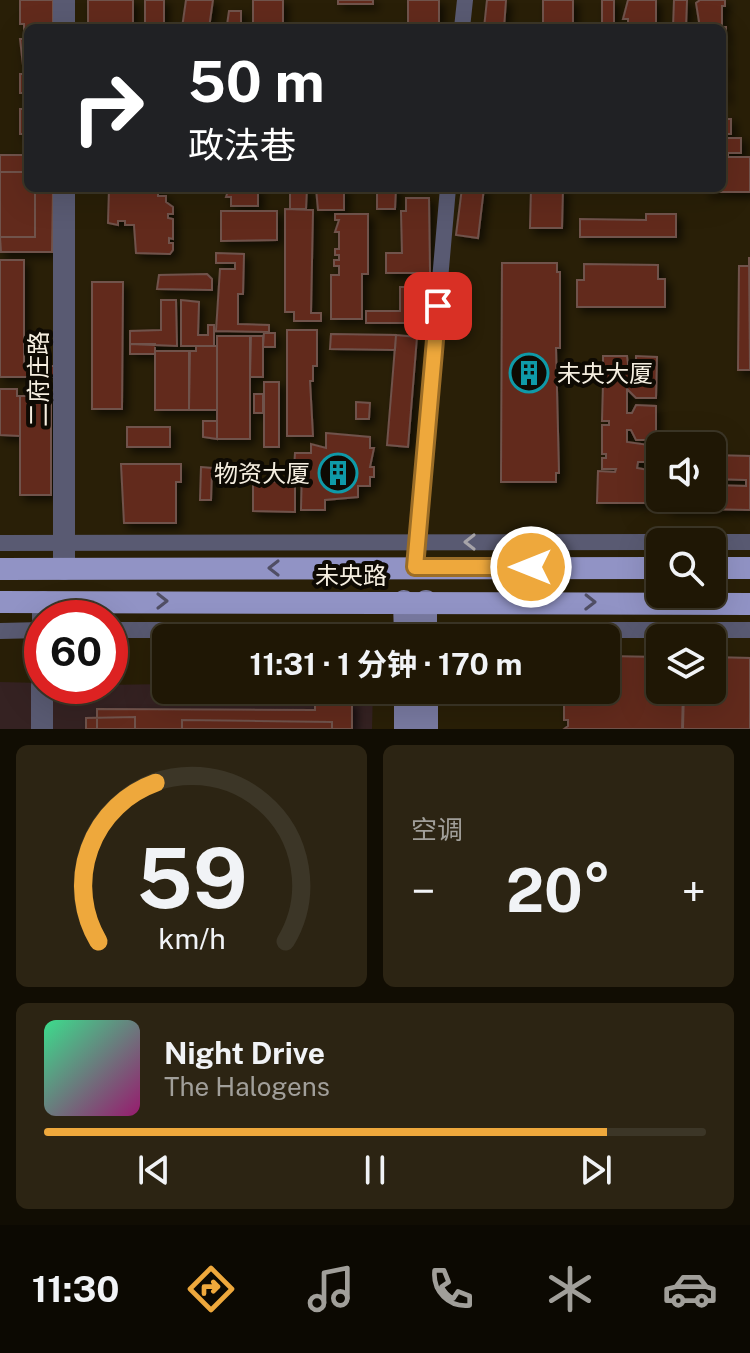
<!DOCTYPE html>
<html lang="zh">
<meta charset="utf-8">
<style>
:root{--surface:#1f1705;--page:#2c2413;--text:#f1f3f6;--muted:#a19f9a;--line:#3c3627;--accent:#eea83c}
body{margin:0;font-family:"Public Sans","Noto Sans SC",sans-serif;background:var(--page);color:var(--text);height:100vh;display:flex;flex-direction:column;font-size:30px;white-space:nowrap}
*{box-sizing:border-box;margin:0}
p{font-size:26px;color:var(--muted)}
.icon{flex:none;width:44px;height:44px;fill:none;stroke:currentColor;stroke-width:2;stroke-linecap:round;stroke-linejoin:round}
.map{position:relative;height:729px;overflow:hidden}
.sheet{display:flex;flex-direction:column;gap:16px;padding:16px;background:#110d03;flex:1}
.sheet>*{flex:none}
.top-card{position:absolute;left:24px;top:24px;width:702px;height:168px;border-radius:12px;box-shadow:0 8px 32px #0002,0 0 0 2px var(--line);background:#202124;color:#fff;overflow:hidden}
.controls{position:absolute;left:646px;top:432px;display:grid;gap:16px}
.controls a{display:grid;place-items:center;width:80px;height:80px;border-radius:12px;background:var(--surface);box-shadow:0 8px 32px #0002,0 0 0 2px var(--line);font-size:40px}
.speed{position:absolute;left:24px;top:600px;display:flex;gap:16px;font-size:40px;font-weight:700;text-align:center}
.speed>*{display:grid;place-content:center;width:104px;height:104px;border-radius:50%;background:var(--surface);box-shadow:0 8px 32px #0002,0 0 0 2px var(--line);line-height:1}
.speed .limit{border:12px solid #d22;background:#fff;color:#111}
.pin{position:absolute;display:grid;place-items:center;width:68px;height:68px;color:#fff;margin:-34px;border-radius:16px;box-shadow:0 4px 12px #0006}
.me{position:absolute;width:88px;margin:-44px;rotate:270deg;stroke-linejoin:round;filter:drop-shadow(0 0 6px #0008)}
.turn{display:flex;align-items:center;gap:28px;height:168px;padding:0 32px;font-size:36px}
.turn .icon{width:104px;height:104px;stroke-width:2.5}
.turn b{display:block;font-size:56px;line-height:68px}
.big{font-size:60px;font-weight:700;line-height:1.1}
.sheet .tile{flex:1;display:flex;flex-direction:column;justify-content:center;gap:12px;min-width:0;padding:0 28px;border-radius:12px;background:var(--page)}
.sheet .dial{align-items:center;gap:0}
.dial svg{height:208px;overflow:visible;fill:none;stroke:var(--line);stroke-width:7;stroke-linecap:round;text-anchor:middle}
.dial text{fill:var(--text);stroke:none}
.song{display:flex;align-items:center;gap:24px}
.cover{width:96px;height:96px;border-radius:12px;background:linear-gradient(135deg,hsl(150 70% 55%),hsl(320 70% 35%))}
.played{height:8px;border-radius:4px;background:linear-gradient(90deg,var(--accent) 85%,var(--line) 85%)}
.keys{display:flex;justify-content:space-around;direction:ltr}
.heat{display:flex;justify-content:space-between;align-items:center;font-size:44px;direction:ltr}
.sheet .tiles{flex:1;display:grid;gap:16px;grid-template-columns:1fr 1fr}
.tile:last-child{grid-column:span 2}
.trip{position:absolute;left:152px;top:624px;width:468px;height:80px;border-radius:12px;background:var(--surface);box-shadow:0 8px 32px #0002,0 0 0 2px var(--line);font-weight:700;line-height:80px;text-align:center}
.tabs{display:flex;height:128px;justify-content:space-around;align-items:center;background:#0c0902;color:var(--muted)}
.tabs .icon{width:56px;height:56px}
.tabs .current{color:var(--accent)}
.tabs b{font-size:36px;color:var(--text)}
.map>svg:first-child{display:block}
</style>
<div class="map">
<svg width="750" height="729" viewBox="0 0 750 729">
<defs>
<filter id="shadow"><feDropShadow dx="4.5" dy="4.5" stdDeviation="4" flood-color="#0009"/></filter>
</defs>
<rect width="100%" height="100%" fill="#291f07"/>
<path fill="#352222" d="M0,682L42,683V686L166,684V690H373L372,729H0Z"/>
<path fill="#62291c" stroke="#6f524b" stroke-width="2" filter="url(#shadow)" d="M20,0H53V28H28V134H20V109H24V93H20V74H24L20,39H24V24H20Z
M88,0H133V28H88Z
M145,0H164V28H145Z
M186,0H213L209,28H182Z
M253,0H283V24H253Z
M338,0H373V4H338Z
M408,0H439V28H408Z
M487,0H506L504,28H484Z
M543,0H573V28H543Z
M602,0H614V28H602Z
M628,0H656V26L628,28V19H623Z
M674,0H687L686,28H673Z
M700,0H725V6H722V27H726V42L722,43V48H726V55H722V62H726V76H722L726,98H722V28H700L696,3Z
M229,11H241V24H235V28H221L227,25Z
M722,119H731V134H723V138H741V153H728V157H750V192H706V188H722Z
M0,155H28V172H0Z
M0,172H28V188H35V237H0Z
M35,188H53L52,252H1L0,237H35Z
M158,188V196H166V202L173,207V214H168V218L173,219V239L169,238V243H173V250L170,254L136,253L134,225H125V221H118V225L108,223L109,189Z
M229,188H258V206H231V197H226Z
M290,188H307L306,209H290Z
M344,188V210H318L316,188Z
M377,188H396L395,209H377Z
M462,188H484L478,238L456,235Z
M531,188H563L562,228H530Z
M406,198H429L430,273H386V253H402L401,211H406Z
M285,209L313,210L311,313H321V321H294V312H285Z
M221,211H277V240L221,241Z
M335,214H368V274H362V319H331V275H339V266H334V260H339V255H335V249H339V232H335L339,220H335Z
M646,214H676V237H580V219L646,220Z
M216,253L244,254L243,294H238V324L269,325V332L216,331L220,269H235V263H216Z
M749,257L750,370H738L739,266H749Z
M0,260H24V366H54V377H0Z
M502,263H557V272H560V348H556L559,473H556V482H501Z
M584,264L658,265V279H665V307H577V280H584Z
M207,274L212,279V290L157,289L159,275Z
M92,282H123L122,409H92Z
M400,287H422V323H366V311H400Z
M161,300H176L177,346L130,344V331L161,330Z
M181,300L199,302L198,335H208V325H214V346H181Z
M287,330H317V366H313V381H310L313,436H287Z
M264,333H275V347H263Z
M331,334L396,335L395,350L330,349Z
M396,335L417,337L408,447L387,445Z
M217,336H250V439H217Z
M251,336H263V377H250Z
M130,344H155V354H130Z
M196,346H217V410H189L190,351H196Z
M155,351H189V410H155Z
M603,356H627L628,364H636V356L657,357L656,398H636L627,389V413H632L636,405L656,406V440H636L631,430H627V442L656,446L655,462H638L637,468L660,472V498H704V509H668V503H597L598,471L615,472L616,469H602V458H606V454H602V425H609V421H602L603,384H610L609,380H603Z
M264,382H279V447H264Z
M0,389H17V396H20V436L0,435Z
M254,394H263V413H254Z
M20,396H51V495H20Z
M356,402L370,403L369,419H356Z
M203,421H217V439L203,437Z
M127,427H170V447H127Z
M326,433L370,437V448H374L370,467H374V477H370V486H358V497L325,500V510H301L302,469H294L295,453H311V444L326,448Z
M712,455L750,456V510L704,509V498H712V485L746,486V480L712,479Z
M121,464H181V482H176V523H124Z
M201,467L212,468L211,500H200Z
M253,480L295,483V512L253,511Z
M606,656L660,657V690H683L682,729H564L568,726V720H564V693L568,690H606Z
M712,657L750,658V729H683L684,690H712Z
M315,701H352V729H97V709L315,710Z
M135,717V729H86V718Z
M182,720L332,722V729H182Z"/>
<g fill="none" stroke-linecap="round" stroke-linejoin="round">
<path stroke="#595a72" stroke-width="16" d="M462,28L465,0
M675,542H750
M0,543L660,542
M415,567L448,188
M110,630H750
M0,631L42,630"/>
<path stroke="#595a72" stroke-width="22" d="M64,0V28
M64,188V569
M43,618V602
M42,729V686"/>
<path stroke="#797aa1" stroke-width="22" d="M404,601L405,638
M426,601V638
M405,690V729
M427,690V729"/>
<path stroke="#9193c5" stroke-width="22" d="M712,568H750
M0,569L660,568
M0,602L750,604"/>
</g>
<defs><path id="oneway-chevron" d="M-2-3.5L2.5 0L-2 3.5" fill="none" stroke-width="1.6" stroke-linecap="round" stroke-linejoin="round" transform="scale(2)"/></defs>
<use stroke="#a7a4a9" href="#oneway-chevron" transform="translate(470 542) rotate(180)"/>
<g stroke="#504e64">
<use href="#oneway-chevron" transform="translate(274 568) rotate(180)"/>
<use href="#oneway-chevron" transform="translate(162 601)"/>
<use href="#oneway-chevron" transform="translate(590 602) rotate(1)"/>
</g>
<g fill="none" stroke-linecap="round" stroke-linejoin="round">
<defs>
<path id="route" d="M438,306L415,567H531"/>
</defs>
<use href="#route" stroke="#9b6d27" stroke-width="20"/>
<use href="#route" stroke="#eea83c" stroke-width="14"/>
</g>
<defs>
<symbol id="building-ring" viewBox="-11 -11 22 22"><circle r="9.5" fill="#0e0a03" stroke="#0f9aa8" stroke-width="1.5"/><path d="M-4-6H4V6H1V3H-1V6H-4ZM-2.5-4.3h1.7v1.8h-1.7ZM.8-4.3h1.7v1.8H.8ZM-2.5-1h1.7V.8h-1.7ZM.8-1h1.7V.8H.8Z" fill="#0f9aa8"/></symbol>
</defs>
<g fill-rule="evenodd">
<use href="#building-ring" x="507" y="351" width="44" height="44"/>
<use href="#building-ring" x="316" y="451" width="44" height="44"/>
</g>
<g text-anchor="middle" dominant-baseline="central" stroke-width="8" stroke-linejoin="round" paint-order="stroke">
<g font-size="24" fill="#f5eee0" stroke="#0e0a03" text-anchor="start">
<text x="557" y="373">未央大厦</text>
<text x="310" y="473" text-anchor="end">物资大厦</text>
</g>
<g font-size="24" fill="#f5eee0" stroke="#0e0a03">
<text transform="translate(38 379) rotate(-90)">二府庄路</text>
<text x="351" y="575">未央路</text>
</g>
</g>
</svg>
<div class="controls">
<a><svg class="icon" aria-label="sound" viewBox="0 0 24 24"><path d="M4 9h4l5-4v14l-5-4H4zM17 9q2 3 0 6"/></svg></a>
<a><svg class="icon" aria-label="search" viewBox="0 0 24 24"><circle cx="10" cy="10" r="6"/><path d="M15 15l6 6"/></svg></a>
<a><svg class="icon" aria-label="layers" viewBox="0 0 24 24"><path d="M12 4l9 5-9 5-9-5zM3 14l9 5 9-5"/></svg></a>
</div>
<div class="speed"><div class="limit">60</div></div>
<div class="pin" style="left:438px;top:306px;background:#d93025"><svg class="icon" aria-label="arrive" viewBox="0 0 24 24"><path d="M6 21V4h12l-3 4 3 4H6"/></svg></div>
<svg class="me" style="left:531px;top:567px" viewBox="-20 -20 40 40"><circle r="17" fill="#eea83c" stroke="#fff" stroke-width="3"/><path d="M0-11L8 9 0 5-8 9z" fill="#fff"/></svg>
<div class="trip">11:31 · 1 分钟 · 170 m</div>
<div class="top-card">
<div class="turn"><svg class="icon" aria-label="right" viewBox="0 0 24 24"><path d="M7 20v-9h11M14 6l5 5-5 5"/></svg><div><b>50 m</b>政法巷</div></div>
</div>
</div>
<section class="sheet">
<div class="tiles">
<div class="tile dial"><svg viewBox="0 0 100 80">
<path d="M14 69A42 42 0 1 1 86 69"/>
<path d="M14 69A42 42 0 0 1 36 8" stroke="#eea83c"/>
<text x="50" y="56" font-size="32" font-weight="700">59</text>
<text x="50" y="72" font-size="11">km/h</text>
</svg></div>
<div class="tile"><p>空调</p>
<div class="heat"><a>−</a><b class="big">20°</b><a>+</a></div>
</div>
<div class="tile">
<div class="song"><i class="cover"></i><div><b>Night Drive</b><p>The Halogens</p></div></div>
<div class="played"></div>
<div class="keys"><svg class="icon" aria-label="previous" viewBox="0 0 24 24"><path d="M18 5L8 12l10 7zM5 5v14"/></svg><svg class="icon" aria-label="pause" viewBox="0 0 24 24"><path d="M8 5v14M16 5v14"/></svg><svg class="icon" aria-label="next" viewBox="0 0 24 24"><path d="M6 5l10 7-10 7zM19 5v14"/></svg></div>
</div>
</div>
</section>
<nav class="tabs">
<b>11:30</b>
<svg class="icon current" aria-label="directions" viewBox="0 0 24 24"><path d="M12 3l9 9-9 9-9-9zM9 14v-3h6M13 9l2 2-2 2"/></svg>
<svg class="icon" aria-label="music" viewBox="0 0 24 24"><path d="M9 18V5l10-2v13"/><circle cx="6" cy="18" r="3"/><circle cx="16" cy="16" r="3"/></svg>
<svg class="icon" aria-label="phone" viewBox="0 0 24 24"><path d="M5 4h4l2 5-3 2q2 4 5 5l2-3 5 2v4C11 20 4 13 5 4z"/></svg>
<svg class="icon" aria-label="climate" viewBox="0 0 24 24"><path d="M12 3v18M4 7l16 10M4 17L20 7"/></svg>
<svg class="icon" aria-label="car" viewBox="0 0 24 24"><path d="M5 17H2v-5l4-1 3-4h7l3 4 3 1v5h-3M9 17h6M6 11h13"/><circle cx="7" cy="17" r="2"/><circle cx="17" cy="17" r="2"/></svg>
</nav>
